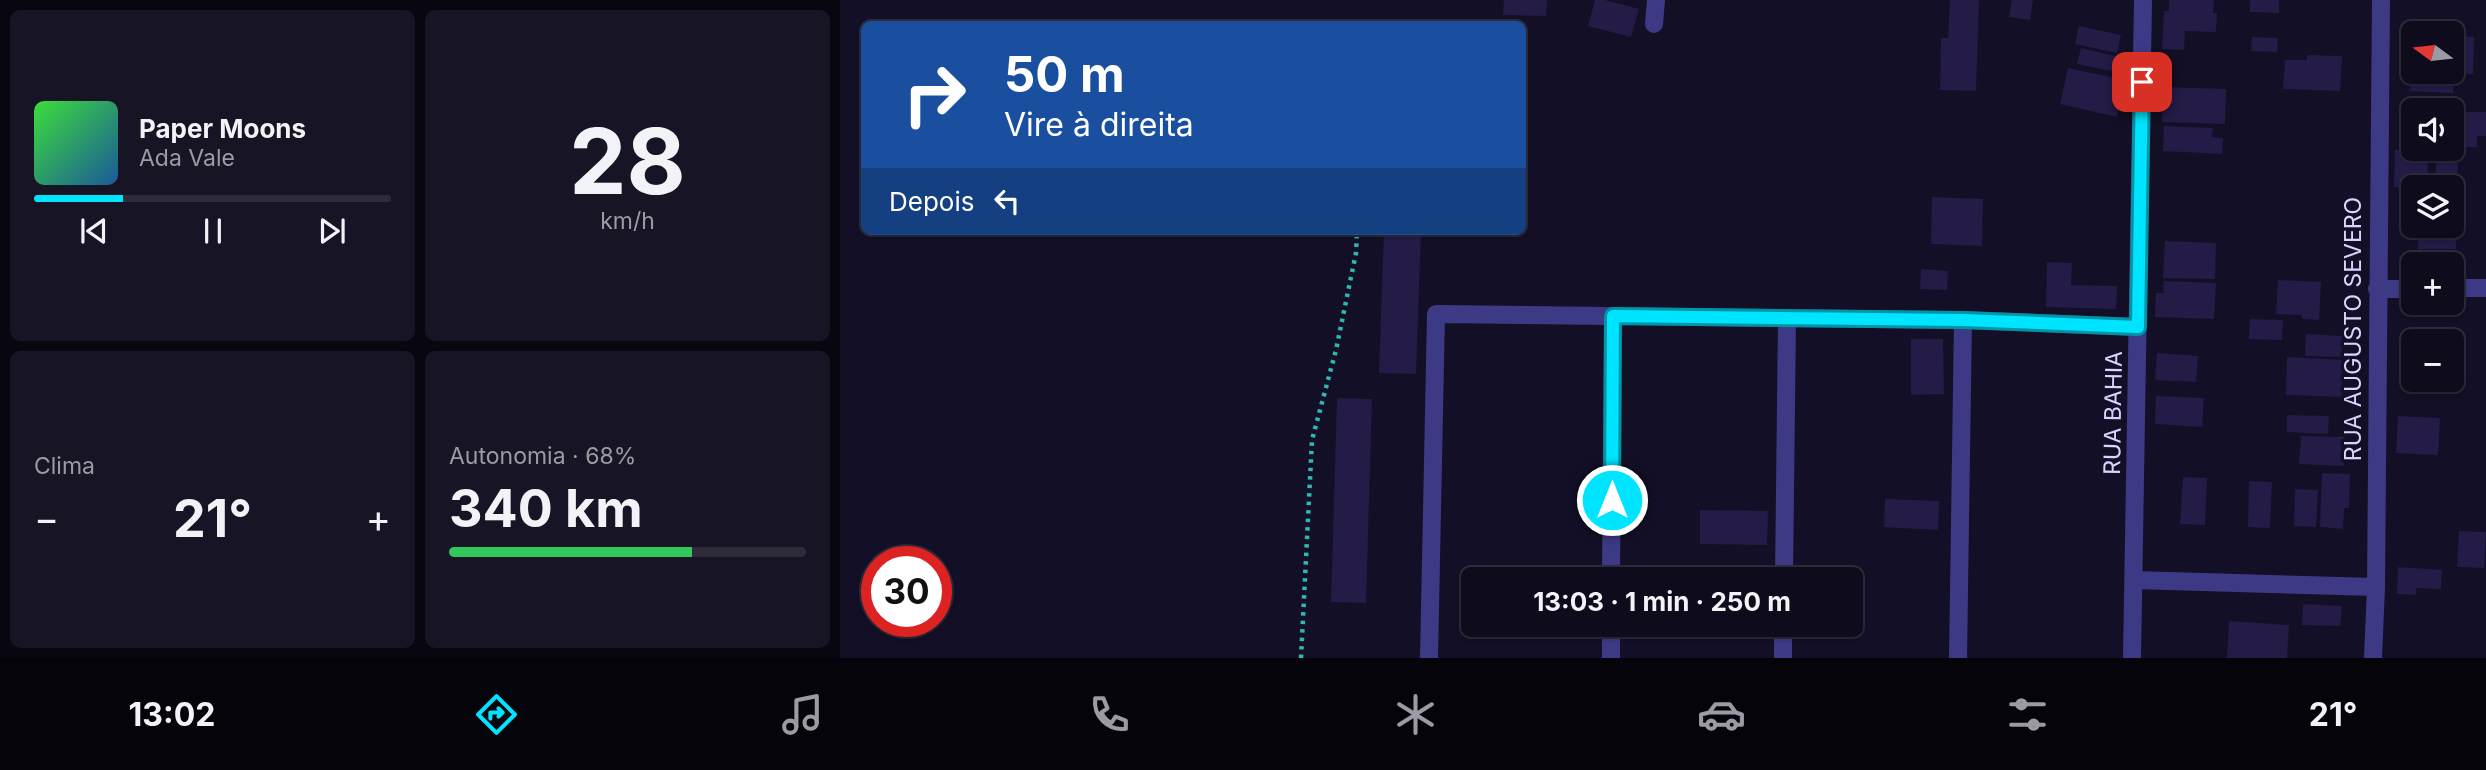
<!DOCTYPE html>
<html lang="pt">
<meta charset="utf-8">
<style>
:root{--surface:#0e0b1c;--page:#171425;--text:#f1f3f6;--muted:#9b9ba3;--line:#2e2b3b;--accent:#00e5ff}
body{margin:0;font-family:Inter,sans-serif;background:var(--page);color:var(--text);height:100vh;display:flex;flex-direction:column;font-size:26px;white-space:nowrap}
*{box-sizing:border-box;margin:0}
p{font-size:23px;color:var(--muted)}
.icon{flex:none;width:38px;height:38px;fill:none;stroke:currentColor;stroke-width:2;stroke-linecap:round;stroke-linejoin:round}
.map{position:relative;flex:1;overflow:hidden}
.drawer{display:flex;flex-direction:column;gap:10px;padding:10px;background:#08060f;width:840px}
.drawer>*{flex:none}
.guide{position:absolute;left:21px;top:21px;width:665px;height:214px;border-radius:10px;box-shadow:0 2px 5px #0004,0 0 0 2px var(--line);background:#1a4fa0;color:#fff;overflow:hidden}
.needle{width:46px;rotate:285deg}
.fabs{position:absolute;left:1561px;top:21px;display:grid;gap:14px}
.fabs a{display:grid;place-items:center;width:63px;height:63px;border-radius:10px;background:var(--surface);box-shadow:0 2px 5px #0004,0 0 0 2px var(--line);font-size:35px}
.speed{position:absolute;left:21px;top:546px;display:flex;gap:14px;font-size:35px;font-weight:700;text-align:center}
.speed>*{display:grid;place-content:center;width:91px;height:91px;border-radius:50%;background:var(--surface);box-shadow:0 2px 5px #0004,0 0 0 2px var(--line);line-height:1}
.speed .limit{border:10px solid #d22;background:#fff;color:#111}
.pin{position:absolute;display:grid;place-items:center;width:60px;height:60px;color:#fff;margin:-30px;border-radius:14px;box-shadow:0 4px 10px #0006}
.me{position:absolute;width:77px;margin:-38px;rotate:0deg;stroke-linejoin:round;filter:drop-shadow(0 0 5px #0008)}
.turn{display:flex;align-items:center;gap:24px;height:147px;padding:0 28px;font-size:32px}
.turn .icon{width:91px;height:91px;stroke-width:2.5}
.turn b{display:block;font-size:49px;line-height:60px}
.then{display:flex;align-items:center;height:66px;padding:0 28px;background:#0003;gap:14px;font-size:26px}
.big{font-size:52px;font-weight:700;line-height:1.1}
.drawer .widget{flex:1;display:flex;flex-direction:column;justify-content:center;gap:10px;min-width:0;padding:0 24px;border-radius:10px;background:var(--page)}
.drawer .dial{align-items:center;gap:0}
.dial b{font-size:91px;line-height:1}
.song{display:flex;align-items:center;gap:21px}
.cover{width:84px;height:84px;border-radius:10px;background:linear-gradient(135deg,hsl(120 70% 55%),hsl(210 70% 35%))}
.played{height:7px;border-radius:4px;background:linear-gradient(90deg,var(--accent) 25%,var(--line) 25%)}
.keys{display:flex;justify-content:space-around;direction:ltr}
.heat{display:flex;justify-content:space-between;align-items:center;font-size:38px;direction:ltr}
.charge{height:10px;border-radius:5px;background:linear-gradient(90deg,#34c759 68%,var(--line) 0)}
.drawer .tiles{flex:1;display:grid;gap:10px;grid-template-columns:repeat(2,1fr)}
.trip{position:absolute;left:621px;top:567px;width:402px;height:70px;border-radius:10px;background:var(--surface);box-shadow:0 2px 5px #0004,0 0 0 2px var(--line);font-weight:700;line-height:70px;text-align:center}
.tabs{display:flex;height:112px;justify-content:space-around;align-items:center;background:#06040b;color:var(--muted)}
.tabs .icon{width:49px;height:49px}
.tabs .active{color:var(--accent)}
.tabs b{font-size:32px;color:var(--text)}
main{display:flex;flex:1;min-height:0}
.map>svg:first-child{display:block}
</style>
<main>
<section class="drawer">
<div class="tiles">
<div class="widget">
<div class="song"><i class="cover"></i><div><b>Paper Moons</b><p>Ada Vale</p></div></div>
<div class="played"></div>
<div class="keys"><svg class="icon" aria-label="previous" viewBox="0 0 24 24"><path d="M18 5L8 12l10 7zM5 5v14"/></svg><svg class="icon" aria-label="pause" viewBox="0 0 24 24"><path d="M8 5v14M16 5v14"/></svg><svg class="icon" aria-label="next" viewBox="0 0 24 24"><path d="M6 5l10 7-10 7zM19 5v14"/></svg></div>
</div>
<div class="widget dial"><b>28</b><p>km/h</p></div>
<div class="widget"><p>Clima</p>
<div class="heat"><a>−</a><b class="big">21°</b><a>+</a></div>
</div>
<div class="widget"><p>Autonomia · 68%</p><b class="big">340 km</b><div class="charge"></div></div>
</div>
</section>
<div class="map">
<svg width="1646" height="658" viewBox="0 0 1646 658">
<rect width="100%" height="100%" fill="#130f26"/>
<path fill="#241b47" d="M664,0H707L706,16L663,15Z
M755,0H765L799,9L791,37L748,26Z
M1110,0H1139L1136,91L1100,90L1101,38H1108Z
M1172,0H1193L1190,20L1169,17Z
M1329,0H1374L1373,13H1377L1376,32L1345,31L1344,50L1322,49L1324,11H1329Z
M1410,0H1439V13L1410,12Z
M1239,26L1281,35L1277,53L1235,44Z
M1571,36H1573V71H1570Z
M1612,36L1634,37L1633,74L1612,73Z
M1412,37L1438,38L1437,52L1411,51Z
M1241,48L1279,57L1276,72L1237,64Z
M1467,55L1502,56L1500,91L1443,89L1445,60H1467Z
M1228,68L1285,80L1277,117L1220,104Z
M1571,73L1614,76L1613,93L1570,91Z
M1323,87L1386,89L1385,124L1322,122Z
M1559,111H1573V137L1559,136Z
M1617,112H1646V136H1637V147H1617Z
M1324,126L1373,128L1372,137L1383,138L1382,154L1323,151Z
M1555,150H1588L1587,187H1554Z
M1596,150H1618L1617,187H1596Z
M1560,195H1573V225L1559,224Z
M1092,197L1143,199L1142,246L1091,244Z
M1612,209H1617L1616,249H1578V226H1612Z
M544,231H581L576,374L539,373Z
M1325,241L1376,243L1375,279L1323,278Z
M1207,262L1232,263L1231,285L1277,286L1276,309L1206,307Z
M1081,269L1108,271L1107,290L1080,289Z
M1438,280L1481,282L1479,320L1462,319V315L1436,314Z
M1324,281L1376,283L1374,319L1315,317L1316,293H1323Z
M1410,319L1443,320L1442,340L1409,339Z
M1466,334L1502,336V357L1465,356Z
M1071,339H1103L1104,394L1071,395Z
M1317,353L1358,356L1356,382L1315,380Z
M1447,357L1503,360L1502,397L1446,395Z
M1316,396L1364,398L1362,427L1315,424Z
M497,398L532,399L526,603L491,602Z
M1447,415L1489,416L1488,434L1447,432Z
M1558,416L1600,418L1598,455L1556,453Z
M1461,436L1505,437L1504,466L1459,464Z
M1482,473L1510,474L1509,508H1504L1503,529L1480,527Z
M1343,477L1367,478L1365,525L1340,524Z
M1409,481L1432,482L1430,528L1408,527Z
M1455,489L1478,490L1476,527L1454,526Z
M1045,499L1099,501L1098,530L1044,527Z
M860,510L928,511L927,545L860,544Z
M1619,531L1646,532L1644,568L1617,567Z
M1558,567L1602,570L1601,589L1576,588V595L1557,594Z
M1463,604L1502,606L1500,626L1462,625Z
M1389,621L1449,625L1447,658H1387Z"/>
<g fill="none" stroke-linecap="round" stroke-linejoin="round">
<path stroke="#2fb8b0" stroke-width="4.5" stroke-dasharray="3.5 5" stroke-linecap="butt" d="M461,658L472,440L496,350L516,253L517,231"/>
<path stroke="#3d3a85" stroke-width="18" d="M814,24L816,0
M1612,288H1646
M1537,289H1573
M771,579L773,316
M944,579L947,318
M1294,580L1536,587
M589,658L596,314L1123,320L1298,327
M771,658V625
M943,658V625
M1118,658L1123,320
M1292,658L1303,0
M1533,658L1536,587L1541,0"/>
</g>
<g fill="none" stroke-linecap="round" stroke-linejoin="round">
<defs>
<path id="route" d="M772,500L773,316L1123,320L1298,327L1302,82"/>
</defs>
<use href="#route" stroke="#0095a6" stroke-width="18"/>
<use href="#route" stroke="#00e5ff" stroke-width="12"/>
</g>
<g text-anchor="middle" dominant-baseline="central" stroke-width="7" stroke-linejoin="round" paint-order="stroke">
<g font-size="23" fill="#d9d4ff" stroke="#130f26">
<text transform="translate(1513 329) rotate(-90)">RUA AUGUSTO SEVERO</text>
<text transform="translate(1273 413) rotate(-89)">RUA BAHIA</text>
</g>
</g>
</svg>
<div class="fabs">
<a><svg class="needle" viewBox="-14 -14 28 28"><path d="M0-13l5 13h-10z" fill="#e53935"/><path d="M0 13l5-13h-10z" fill="#9b9ba3"/></svg></a>
<a><svg class="icon" aria-label="sound" viewBox="0 0 24 24"><path d="M4 9h4l5-4v14l-5-4H4zM17 9q2 3 0 6"/></svg></a>
<a><svg class="icon" aria-label="layers" viewBox="0 0 24 24"><path d="M12 4l9 5-9 5-9-5zM3 14l9 5 9-5"/></svg></a>
<a>+</a>
<a>−</a>
</div>
<div class="speed"><div class="limit">30</div></div>
<div class="pin" style="left:1302px;top:82px;background:#d93025"><svg class="icon" aria-label="arrive" viewBox="0 0 24 24"><path d="M6 21V4h12l-3 4 3 4H6"/></svg></div>
<svg class="me" style="left:772px;top:500px" viewBox="-20 -20 40 40"><circle r="17" fill="#00e5ff" stroke="#fff" stroke-width="3"/><path d="M0-11L8 9 0 5-8 9z" fill="#fff"/></svg>
<div class="trip">13:03 · 1 min · 250 m</div>
<div class="guide">
<div class="turn"><svg class="icon" aria-label="right" viewBox="0 0 24 24"><path d="M7 20v-9h11M14 6l5 5-5 5"/></svg><div><b>50 m</b>Vire à direita</div></div>
<div class="then">Depois<svg class="icon" aria-label="left" viewBox="0 0 24 24"><path d="M17 20v-9H6M10 6l-5 5 5 5"/></svg></div>
</div>
</div>
</main>
<nav class="tabs">
<b>13:02</b>
<svg class="icon active" aria-label="directions" viewBox="0 0 24 24"><path d="M12 3l9 9-9 9-9-9zM9 14v-3h6M13 9l2 2-2 2"/></svg>
<svg class="icon" aria-label="music" viewBox="0 0 24 24"><path d="M9 18V5l10-2v13"/><circle cx="6" cy="18" r="3"/><circle cx="16" cy="16" r="3"/></svg>
<svg class="icon" aria-label="phone" viewBox="0 0 24 24"><path d="M5 4h4l2 5-3 2q2 4 5 5l2-3 5 2v4C11 20 4 13 5 4z"/></svg>
<svg class="icon" aria-label="climate" viewBox="0 0 24 24"><path d="M12 3v18M4 7l16 10M4 17L20 7"/></svg>
<svg class="icon" aria-label="car" viewBox="0 0 24 24"><path d="M5 17H2v-5l4-1 3-4h7l3 4 3 1v5h-3M9 17h6M6 11h13"/><circle cx="7" cy="17" r="2"/><circle cx="17" cy="17" r="2"/></svg>
<svg class="icon" aria-label="filters" viewBox="0 0 24 24"><path d="M4 7h16M4 17h16"/><circle cx="9" cy="7" r="2"/><circle cx="15" cy="17" r="2"/></svg>
<b>21°</b>
</nav>
